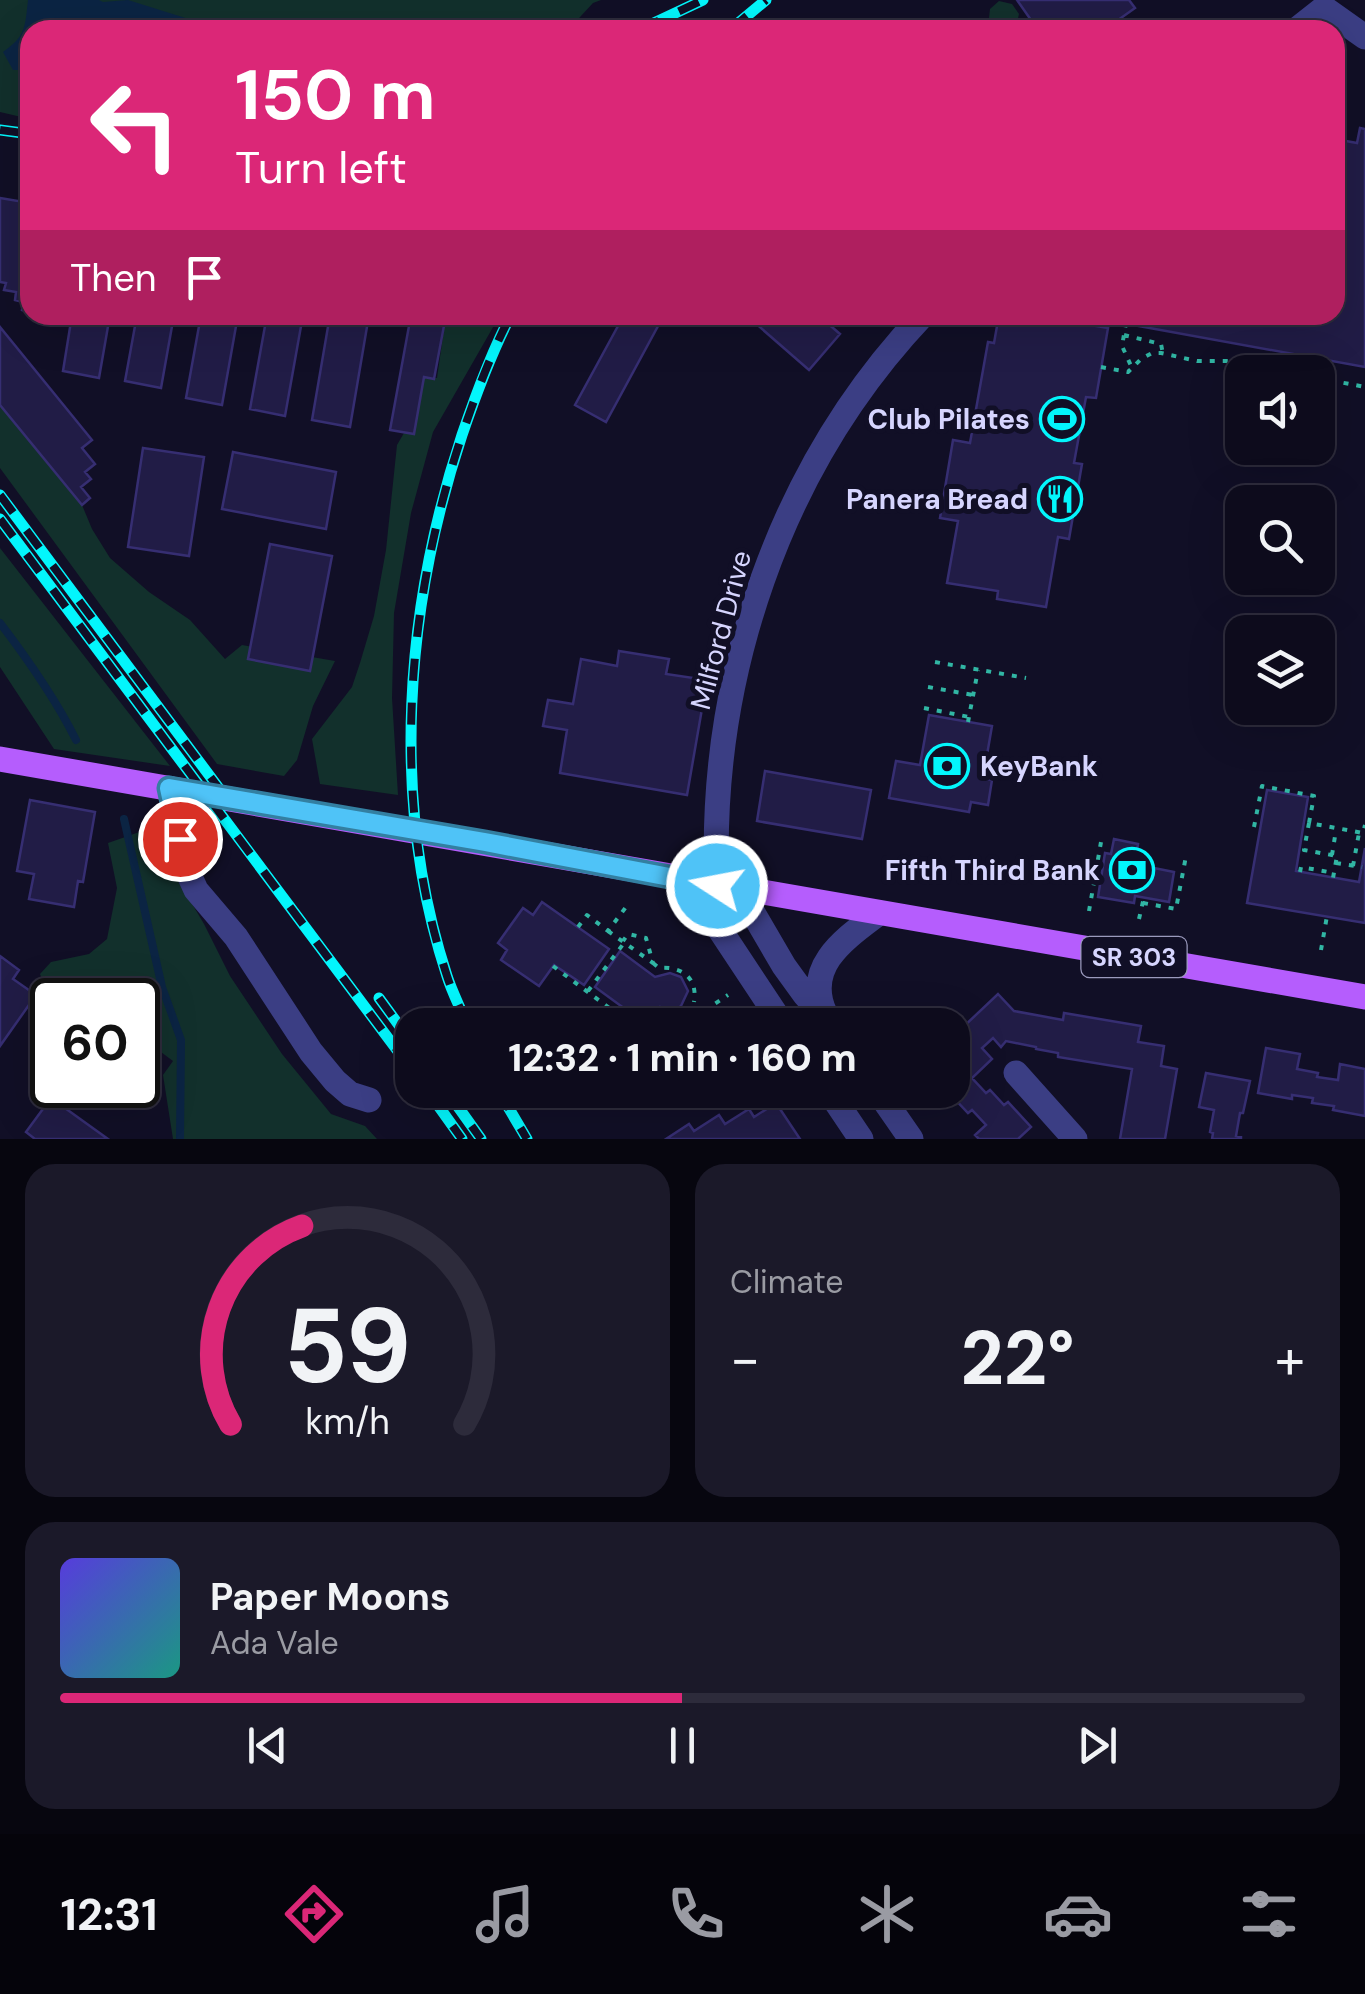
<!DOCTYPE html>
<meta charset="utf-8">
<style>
:root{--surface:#0d0b1c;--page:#1b1929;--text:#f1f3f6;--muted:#9a9ba3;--line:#2d2b3b;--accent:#db2777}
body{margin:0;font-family:"DM Sans",sans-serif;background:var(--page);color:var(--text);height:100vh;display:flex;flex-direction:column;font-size:38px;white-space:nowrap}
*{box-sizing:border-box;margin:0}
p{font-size:32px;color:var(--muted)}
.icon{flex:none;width:55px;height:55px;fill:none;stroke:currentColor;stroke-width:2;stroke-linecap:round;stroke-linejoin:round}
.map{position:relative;height:1139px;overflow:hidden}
.side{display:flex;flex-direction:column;gap:25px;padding:25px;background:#07060f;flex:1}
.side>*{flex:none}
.banner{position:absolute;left:20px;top:20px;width:1325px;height:305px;border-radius:30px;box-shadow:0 10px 40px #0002,0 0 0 2px var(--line);background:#db2777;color:#fff;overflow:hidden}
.controls{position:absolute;left:1225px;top:355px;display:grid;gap:20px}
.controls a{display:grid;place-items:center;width:110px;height:110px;border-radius:20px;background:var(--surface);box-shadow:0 10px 40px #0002,0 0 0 2px var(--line);font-size:50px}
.speed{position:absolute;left:30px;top:978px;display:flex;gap:20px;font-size:50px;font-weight:700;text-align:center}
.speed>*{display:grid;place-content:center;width:130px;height:130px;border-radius:50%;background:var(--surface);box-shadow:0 10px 40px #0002,0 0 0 2px var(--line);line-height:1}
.speed .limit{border:5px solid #111;border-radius:15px;background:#fff;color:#111}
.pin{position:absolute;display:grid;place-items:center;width:85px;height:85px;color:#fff;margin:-42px;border:5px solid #fff;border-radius:50%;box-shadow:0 2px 10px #0007}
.me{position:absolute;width:110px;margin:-55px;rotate:281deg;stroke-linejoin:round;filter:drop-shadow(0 0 8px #0008)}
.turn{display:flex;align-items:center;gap:35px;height:210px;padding:0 50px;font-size:45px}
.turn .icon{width:130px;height:130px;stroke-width:2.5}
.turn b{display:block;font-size:70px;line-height:85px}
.then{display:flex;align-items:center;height:95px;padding:0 50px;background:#0003;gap:20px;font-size:38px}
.big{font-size:75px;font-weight:800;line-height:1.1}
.side .card{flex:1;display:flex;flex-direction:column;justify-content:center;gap:15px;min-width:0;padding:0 35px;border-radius:30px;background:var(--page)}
.side .dial{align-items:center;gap:0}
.dial svg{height:260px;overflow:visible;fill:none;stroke:var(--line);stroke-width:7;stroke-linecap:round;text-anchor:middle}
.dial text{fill:var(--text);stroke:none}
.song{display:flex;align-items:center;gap:30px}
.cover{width:120px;height:120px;border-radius:15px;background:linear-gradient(135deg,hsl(250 70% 55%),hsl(170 70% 35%))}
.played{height:10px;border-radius:5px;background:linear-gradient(90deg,var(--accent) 50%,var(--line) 50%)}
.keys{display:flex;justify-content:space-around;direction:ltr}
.heat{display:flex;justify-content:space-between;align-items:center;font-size:55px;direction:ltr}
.side .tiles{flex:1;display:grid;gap:25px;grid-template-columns:1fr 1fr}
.card:last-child{grid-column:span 2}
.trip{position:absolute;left:395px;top:1008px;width:575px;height:100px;border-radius:30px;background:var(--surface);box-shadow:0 10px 40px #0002,0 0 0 2px var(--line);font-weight:800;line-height:100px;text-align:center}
.dock{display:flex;height:160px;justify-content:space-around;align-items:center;background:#05040b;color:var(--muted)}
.dock .icon{width:70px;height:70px}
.dock .active{color:var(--accent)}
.dock b{font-size:45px;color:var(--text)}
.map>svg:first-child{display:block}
</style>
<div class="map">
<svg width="1365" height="1139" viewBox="0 0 1365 1139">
<rect width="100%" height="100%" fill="#110f26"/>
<path fill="#12302c" d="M0,0H601L593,3L568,30H30V119L0,112Z
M999,1L1012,4L1019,14L1016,27L1012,30H996L989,18L990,9Z
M446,315H500L433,432L411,513L394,613L392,698L398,795L320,784L312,739L352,687L360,663L374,616L386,550L397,445L404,433L414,434L424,377L437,378Z
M0,405L82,505L92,529L110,558L149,592L190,620L225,659L242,645L335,661L313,706L297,760L284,776L217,764L0,468Z
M0,548L170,766L54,749L0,667Z
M148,829L204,924L230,976L282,1054L331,1114L365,1126L377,1139H173L163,1075L173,1061L138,1035V1000H91L58,976L47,991L40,974L51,962L89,954L107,939L117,888L108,843Z"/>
<path fill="#0b2443" d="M28,0H99L103,2L128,0L195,21L193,30H30V70H13L3,52C26,36 25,27 28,0Z"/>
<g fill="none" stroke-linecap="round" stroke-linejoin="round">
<path stroke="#0b2443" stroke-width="8" d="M0,623C29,661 55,698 76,740
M124,819L162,987L181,1040L180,1139"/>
</g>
<path fill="#211c46" stroke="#362e72" stroke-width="2.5" d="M1017,0H1129L1135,8L1104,30H1038Z
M1360,128L1365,129V367L1133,325L1135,315H1335V139L1357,143Z
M0,198L30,203V312L22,310L23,302L15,300L16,292L4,290L6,283L0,282Z
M72,315H110L99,378L63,371Z
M137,315H174L161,388L125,381Z
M201,315H238L222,405L186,398Z
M267,315H303L285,416L250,409Z
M330,315H369L350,427L312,420Z
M411,315H446L434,379L424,377L414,434L390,430Z
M624,315H664L606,422L575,405Z
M746,315H818L840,334L809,370Z
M999,315H1032L1108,328L1096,398L1086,397L1074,463L1082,464L1069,539L1058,537L1046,607L997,599L998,591L947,583L958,521L940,518L953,440L970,443L988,342L994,343Z
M0,327L92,440L82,448L95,464L85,472L91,479L81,487L90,498L82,505L0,405Z
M143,448L204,457L189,556L128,547Z
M233,452L336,472L326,529L222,509Z
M270,544L332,556L310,671L248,659Z
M619,651L669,659L666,674L707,680L687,795L560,773L567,730L543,726L548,700L573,704L581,659L617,666Z
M929,715L992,726L983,778L992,780L988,805L971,802L969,812L889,798L896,761L920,765Z
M765,771L871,790L862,839L757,821Z
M1267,790L1308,797L1296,871L1359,882L1365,848V923L1247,903Z
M30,800L95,812L83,882L78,881L74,907L29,899L34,874L17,871Z
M1114,839L1138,844L1136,857L1150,859L1149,867L1174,872L1169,902L1135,896L1134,903L1098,897L1105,853L1111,854Z
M542,902L609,949L584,985L554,965L539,986L501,960L507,950L498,943L523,908L533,915Z
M620,951L655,977L670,973L681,977L688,991L681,1006L673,1011L660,1007L647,1025L595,987Z
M0,956L19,970L13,979L36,995L0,1046Z
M998,994L1014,1011L1063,1020L1064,1013L1141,1026L1138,1042L1164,1046L1161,1066L1177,1069L1165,1139H1120L1132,1069L1058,1057V1053L1036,1049V1047L1006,1041L1001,1047L993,1038L982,1048L992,1059L972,1078L986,1093L990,1090L1004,1105L1008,1102L1031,1127L1018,1139H979L975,1135L986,1125L972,1110L968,1113L952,1096L963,1086L952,1075V1062L955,1060L952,1057V1025H949L952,1022L960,1030Z
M1266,1048L1300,1054L1297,1069L1318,1073L1317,1077L1338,1080L1340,1064L1365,1069V1116L1333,1110L1334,1106L1312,1103L1313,1098L1292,1095V1099L1258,1093Z
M1206,1073L1250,1081L1243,1113H1240L1236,1136L1241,1137V1139H1212L1213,1133L1210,1132L1214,1110L1199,1107Z
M51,1098L108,1139H35L26,1132Z
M776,1103L800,1139H666L689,1124L694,1131L719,1115L725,1124L749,1109L754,1117Z"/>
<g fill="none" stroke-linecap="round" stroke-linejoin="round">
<path stroke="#31b6a4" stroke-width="4" stroke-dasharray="5 8" stroke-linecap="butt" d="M1105,315L1104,319L1126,323L1122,346L1132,368
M1124,335L1161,344L1163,354
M1101,367L1128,372L1141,359L1152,353H1161L1197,361H1228L1290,372
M1318,378L1365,387
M935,662L1026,678
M928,687L973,695
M924,708L969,717
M968,722L978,670
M1309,823L1304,850L1337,856L1333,878
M1254,827L1262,786L1314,796L1309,823L1363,833L1365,825
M1332,855L1336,830
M1336,863L1362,867
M1353,866L1359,833
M1300,872L1301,867L1334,873
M1143,903L1176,909L1186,856
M1089,911L1101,842
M1139,919L1144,897
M578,927L587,915L608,931L629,903
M608,931L653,963L646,938L628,934L623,941
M1321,950L1327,916
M653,963L659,968C682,966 698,978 694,1002
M553,966L632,1025
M588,991L624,943
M666,1010L664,1018L672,1019L684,1015L688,1022
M683,1025L728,995"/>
<path stroke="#3b3e84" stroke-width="25" d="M1296,30L1324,8L1365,37
M169,788L186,868L196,890L236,937L311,1052L335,1081L350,1094L369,1100
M687,880L783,1025
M717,886C708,678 779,467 923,315
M739,889L784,966L805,995L832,1025
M825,1013C803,966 846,938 879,913
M1016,1073L1075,1139
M828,1090L861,1139
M877,1090L911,1139"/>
<path stroke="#b55dfd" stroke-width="25" d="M0,759L1365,997"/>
<defs>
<path id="rail" d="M639,30L703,0
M730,30L766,0
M0,130L30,134
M0,495L224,795
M0,519L412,1070
M379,998L412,1043
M467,1025C461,1009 452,992 447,976C390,802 405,607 462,435C476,394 491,353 511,315
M427,1090L462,1139
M446,1090L481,1139
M498,1090L527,1139"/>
</defs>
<use href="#rail" stroke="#03f6fc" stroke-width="11"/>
<use href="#rail" stroke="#110f26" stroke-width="8" stroke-dasharray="22" stroke-linecap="butt"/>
</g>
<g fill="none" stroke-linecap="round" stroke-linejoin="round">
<defs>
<path id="route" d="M180,839L169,788L485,842L717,886"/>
</defs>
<use href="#route" stroke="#337fa1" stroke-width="25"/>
<use href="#route" stroke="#4fc3f7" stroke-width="18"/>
</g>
<defs>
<symbol id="stadium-ring" viewBox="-11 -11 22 22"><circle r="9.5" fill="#110f26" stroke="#03f6fc" stroke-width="1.5"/><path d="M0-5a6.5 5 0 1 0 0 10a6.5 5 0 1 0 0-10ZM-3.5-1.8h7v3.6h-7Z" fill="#03f6fc"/></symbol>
<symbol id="restaurant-ring" viewBox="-11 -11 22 22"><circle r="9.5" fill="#110f26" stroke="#03f6fc" stroke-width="1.5"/><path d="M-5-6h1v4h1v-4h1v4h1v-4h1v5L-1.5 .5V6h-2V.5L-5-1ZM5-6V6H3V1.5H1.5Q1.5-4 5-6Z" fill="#03f6fc"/></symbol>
<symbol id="bank-ring" viewBox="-11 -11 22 22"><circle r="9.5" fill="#110f26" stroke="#03f6fc" stroke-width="1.5"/><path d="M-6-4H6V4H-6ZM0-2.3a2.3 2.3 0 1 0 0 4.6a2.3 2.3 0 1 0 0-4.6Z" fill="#03f6fc"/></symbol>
</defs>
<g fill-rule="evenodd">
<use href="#stadium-ring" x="1037" y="394" width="50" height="50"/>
<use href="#restaurant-ring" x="1035" y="474" width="50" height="50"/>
<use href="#bank-ring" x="922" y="741" width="50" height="50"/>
<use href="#bank-ring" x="1107" y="845" width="50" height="50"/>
</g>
<g text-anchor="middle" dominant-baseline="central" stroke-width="10" stroke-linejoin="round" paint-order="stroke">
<rect fill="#110f26" stroke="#9b9abd" stroke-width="2.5" x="1081.5" y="937" width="105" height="40" rx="8"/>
<g font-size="25" font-weight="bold" fill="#d6d5fe">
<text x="1134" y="957">SR 303</text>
</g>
<g font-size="28" font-weight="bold" fill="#d6d5fe" stroke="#110f26" text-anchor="end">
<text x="1030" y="419">Club Pilates</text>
<text x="1028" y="499">Panera Bread</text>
<text x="980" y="766" text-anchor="start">KeyBank</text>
<text x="1100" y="870">Fifth Third Bank</text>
</g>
<g font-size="28" fill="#d6d5fe" stroke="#110f26">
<text transform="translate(721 630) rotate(-75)">Milford Drive</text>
</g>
</g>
</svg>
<div class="controls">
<a><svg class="icon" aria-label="sound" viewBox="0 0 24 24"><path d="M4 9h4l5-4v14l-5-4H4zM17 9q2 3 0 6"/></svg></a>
<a><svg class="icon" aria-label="search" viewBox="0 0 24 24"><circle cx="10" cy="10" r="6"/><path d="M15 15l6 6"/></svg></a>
<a><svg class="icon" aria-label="layers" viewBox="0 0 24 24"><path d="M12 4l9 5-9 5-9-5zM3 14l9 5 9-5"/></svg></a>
</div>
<div class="speed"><div class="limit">60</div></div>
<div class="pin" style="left:180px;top:839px;background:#d93025"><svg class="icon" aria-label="arrive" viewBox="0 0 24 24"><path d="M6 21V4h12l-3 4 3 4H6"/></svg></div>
<svg class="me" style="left:717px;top:886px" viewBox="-20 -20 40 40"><circle r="17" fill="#4fc3f7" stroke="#fff" stroke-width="3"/><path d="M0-11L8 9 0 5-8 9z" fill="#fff"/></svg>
<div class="trip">12:32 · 1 min · 160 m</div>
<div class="banner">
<div class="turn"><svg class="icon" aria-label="left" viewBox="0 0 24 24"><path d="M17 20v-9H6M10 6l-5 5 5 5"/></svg><div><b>150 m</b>Turn left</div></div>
<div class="then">Then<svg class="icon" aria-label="arrive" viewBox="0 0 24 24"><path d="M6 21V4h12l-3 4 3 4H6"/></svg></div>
</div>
</div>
<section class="side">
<div class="tiles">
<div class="card dial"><svg viewBox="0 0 100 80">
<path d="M14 69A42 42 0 1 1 86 69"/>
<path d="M14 69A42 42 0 0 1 36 8" stroke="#db2777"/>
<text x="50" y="56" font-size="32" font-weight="700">59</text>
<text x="50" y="72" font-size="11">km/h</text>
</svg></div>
<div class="card"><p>Climate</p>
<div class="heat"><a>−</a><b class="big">22°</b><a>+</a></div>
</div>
<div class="card">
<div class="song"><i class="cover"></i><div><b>Paper Moons</b><p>Ada Vale</p></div></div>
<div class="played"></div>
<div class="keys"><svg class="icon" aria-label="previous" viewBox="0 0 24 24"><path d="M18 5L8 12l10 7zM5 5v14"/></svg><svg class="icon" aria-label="pause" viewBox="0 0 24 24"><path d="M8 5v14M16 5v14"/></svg><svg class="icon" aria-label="next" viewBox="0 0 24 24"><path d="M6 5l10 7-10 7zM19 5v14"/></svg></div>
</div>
</div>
</section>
<nav class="dock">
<b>12:31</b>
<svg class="icon active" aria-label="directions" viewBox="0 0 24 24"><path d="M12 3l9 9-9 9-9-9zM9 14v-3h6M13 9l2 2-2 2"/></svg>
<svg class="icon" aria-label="music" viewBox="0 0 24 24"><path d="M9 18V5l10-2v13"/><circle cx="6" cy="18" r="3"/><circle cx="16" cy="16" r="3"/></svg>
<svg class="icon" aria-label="phone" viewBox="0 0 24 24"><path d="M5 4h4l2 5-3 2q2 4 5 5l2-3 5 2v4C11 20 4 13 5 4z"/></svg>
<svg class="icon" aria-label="climate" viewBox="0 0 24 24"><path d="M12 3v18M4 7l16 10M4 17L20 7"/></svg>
<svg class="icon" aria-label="car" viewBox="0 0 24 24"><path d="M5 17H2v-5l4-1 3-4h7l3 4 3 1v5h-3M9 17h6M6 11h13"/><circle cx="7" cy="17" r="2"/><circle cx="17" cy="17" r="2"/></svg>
<svg class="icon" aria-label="filters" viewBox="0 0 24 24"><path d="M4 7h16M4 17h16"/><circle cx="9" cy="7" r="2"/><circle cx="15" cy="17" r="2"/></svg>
</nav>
